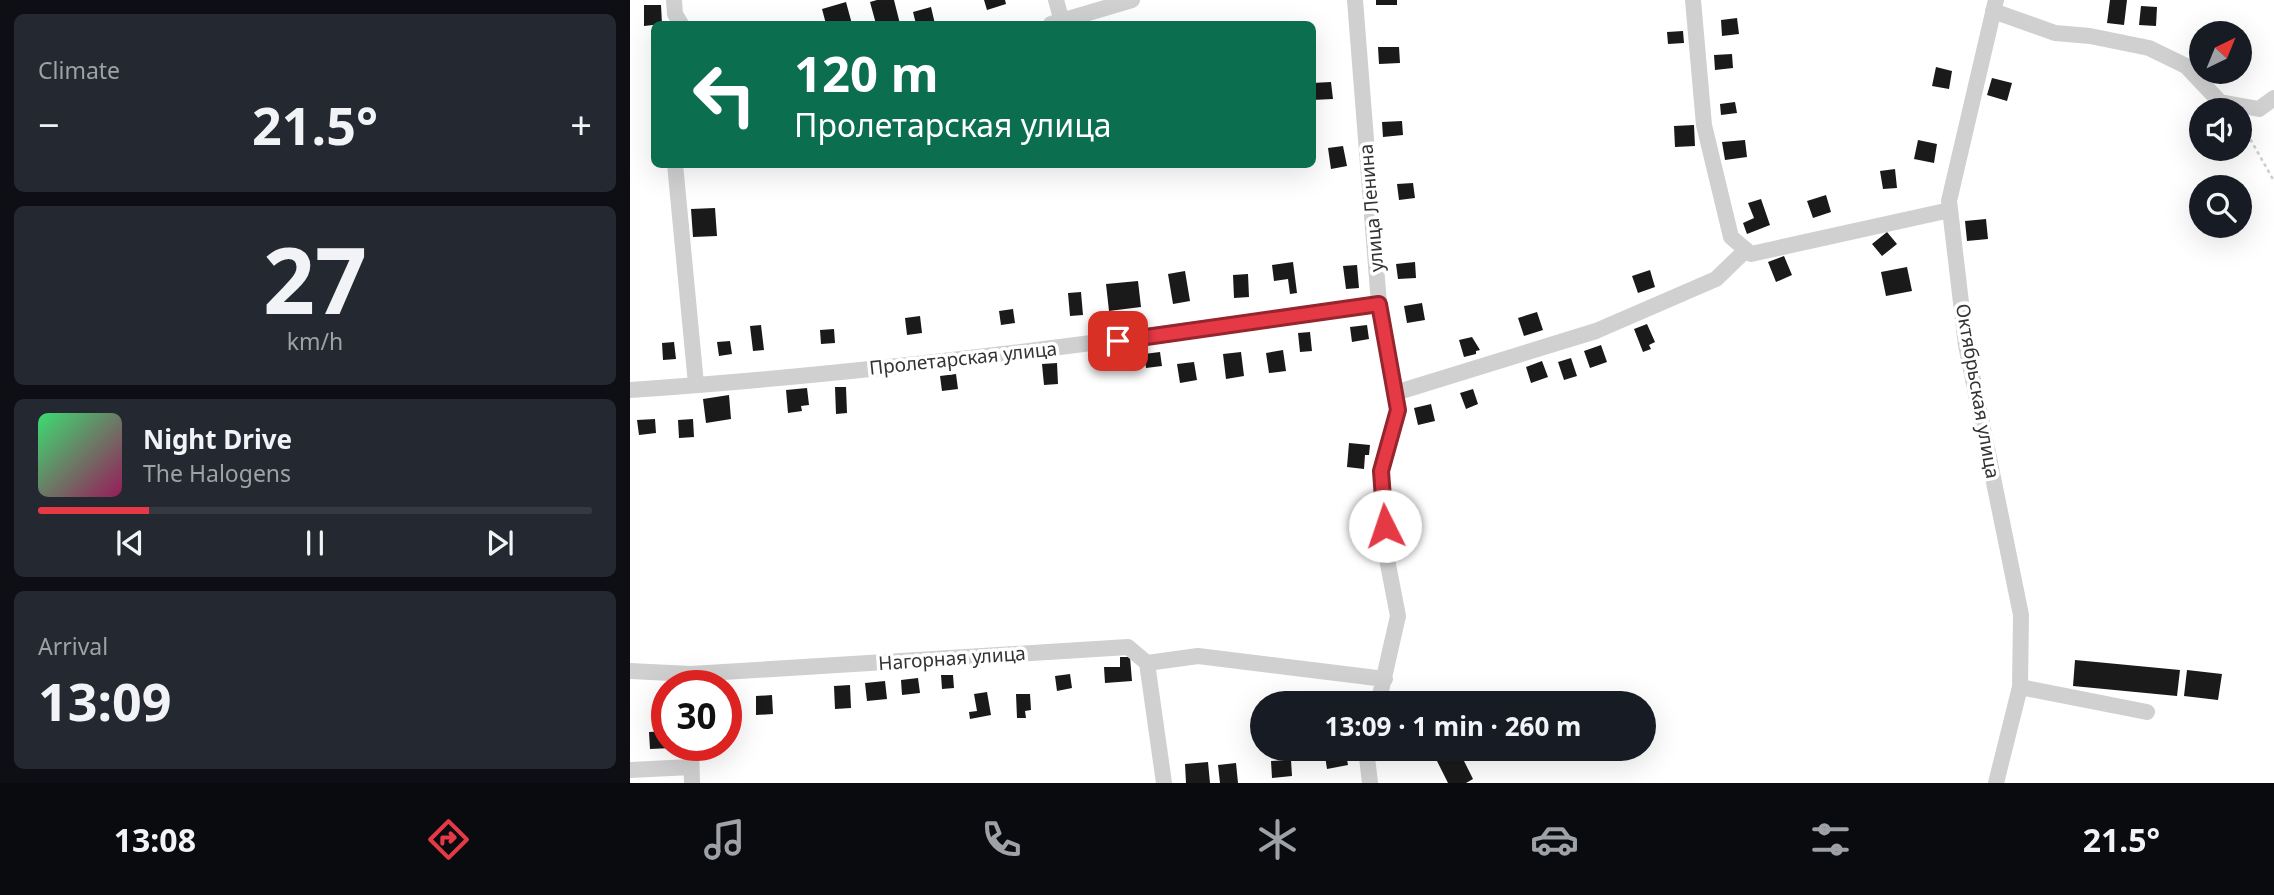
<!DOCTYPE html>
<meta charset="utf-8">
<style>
:root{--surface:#171b24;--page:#242831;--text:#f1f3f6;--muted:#9ea1a6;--line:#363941;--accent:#e63946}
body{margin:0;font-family:"Noto Sans",sans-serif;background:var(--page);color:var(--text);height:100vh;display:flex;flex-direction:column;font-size:26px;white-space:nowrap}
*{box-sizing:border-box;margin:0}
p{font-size:23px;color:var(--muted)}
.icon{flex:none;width:38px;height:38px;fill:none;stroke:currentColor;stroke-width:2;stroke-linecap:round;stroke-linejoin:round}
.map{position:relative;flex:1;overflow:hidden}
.sheet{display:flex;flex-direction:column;gap:14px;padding:14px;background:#0d0f14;width:630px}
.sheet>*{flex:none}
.guide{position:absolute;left:21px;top:21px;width:665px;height:147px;border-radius:10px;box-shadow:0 7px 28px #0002;background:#0b6e4f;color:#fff;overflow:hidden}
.needle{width:46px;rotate:43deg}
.controls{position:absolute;left:1559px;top:21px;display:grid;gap:14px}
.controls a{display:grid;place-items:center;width:63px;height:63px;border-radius:50%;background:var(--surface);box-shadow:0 7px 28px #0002;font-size:35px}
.speed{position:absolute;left:21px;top:670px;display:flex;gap:14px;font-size:35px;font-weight:700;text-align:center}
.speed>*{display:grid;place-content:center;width:91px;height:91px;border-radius:50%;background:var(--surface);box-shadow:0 7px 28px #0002;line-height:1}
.speed .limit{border:10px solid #d22;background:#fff;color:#111}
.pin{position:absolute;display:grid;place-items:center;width:60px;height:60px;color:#fff;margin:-30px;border-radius:14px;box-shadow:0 4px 10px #0006}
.me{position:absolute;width:77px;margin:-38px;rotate:356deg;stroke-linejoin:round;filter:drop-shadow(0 0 5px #0008)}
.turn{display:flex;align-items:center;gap:24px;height:147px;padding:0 28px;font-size:32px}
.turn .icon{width:91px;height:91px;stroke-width:2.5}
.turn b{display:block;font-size:49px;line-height:60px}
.big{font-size:52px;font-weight:700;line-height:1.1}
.sheet .widget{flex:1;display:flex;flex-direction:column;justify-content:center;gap:10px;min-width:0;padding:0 24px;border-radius:10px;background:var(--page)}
.sheet .dial{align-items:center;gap:0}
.dial b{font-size:91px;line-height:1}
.song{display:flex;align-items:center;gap:21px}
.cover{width:84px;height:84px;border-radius:10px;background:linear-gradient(135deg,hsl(140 70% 55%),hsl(330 70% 35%))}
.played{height:7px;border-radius:4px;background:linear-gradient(90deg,var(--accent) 20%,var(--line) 20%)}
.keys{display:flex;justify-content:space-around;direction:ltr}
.heat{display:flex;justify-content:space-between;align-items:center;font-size:38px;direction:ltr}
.trip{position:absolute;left:620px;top:691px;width:406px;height:70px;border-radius:35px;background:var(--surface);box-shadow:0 7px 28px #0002;font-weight:700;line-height:70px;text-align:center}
.tabs{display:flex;height:112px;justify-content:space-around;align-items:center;background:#090b0e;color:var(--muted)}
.tabs .icon{width:49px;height:49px}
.tabs .active{color:var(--accent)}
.tabs b{font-size:32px;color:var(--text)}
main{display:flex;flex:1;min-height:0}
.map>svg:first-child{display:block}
</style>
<main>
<section class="sheet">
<div class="widget"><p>Climate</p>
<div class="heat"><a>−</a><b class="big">21.5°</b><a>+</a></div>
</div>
<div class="widget dial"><b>27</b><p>km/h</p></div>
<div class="widget">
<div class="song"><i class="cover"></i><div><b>Night Drive</b><p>The Halogens</p></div></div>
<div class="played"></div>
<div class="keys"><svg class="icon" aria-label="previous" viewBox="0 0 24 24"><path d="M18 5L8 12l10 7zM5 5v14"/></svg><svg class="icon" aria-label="pause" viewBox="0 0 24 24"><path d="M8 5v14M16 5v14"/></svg><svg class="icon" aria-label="next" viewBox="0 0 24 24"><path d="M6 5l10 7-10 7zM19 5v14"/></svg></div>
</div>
<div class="widget"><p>Arrival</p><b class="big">13:09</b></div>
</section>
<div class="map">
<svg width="1644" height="783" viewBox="0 0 1644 783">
<rect width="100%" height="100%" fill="#fff"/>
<path fill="#1a1a1a" d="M247,0H264L270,24H246L240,2Z
M354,0H375L376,4L357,10Z
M746,0H767V5H746Z
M1480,0H1497L1494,25L1477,23Z
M216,2L222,24H196L192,9Z
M14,5H31L32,24L14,26Z
M1511,6L1527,7L1526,26L1509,25Z
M301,7L305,24H286L283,12Z
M1107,18L1109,34L1092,36L1091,20Z
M1053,31L1054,43L1038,44L1037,32Z
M748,47H769L770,63L749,64Z
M1102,54L1103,68L1085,70L1084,55Z
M1306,67L1322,71L1319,89L1302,86Z
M1362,78L1382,83L1377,101L1357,95Z
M701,82L703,99L682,100V83Z
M1105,102L1107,113L1091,115L1090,104Z
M772,121L773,135L753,137L752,122Z
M1064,125L1065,146L1045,147L1044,126Z
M1115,140L1117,157L1095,160L1092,142Z
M1288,140L1307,144L1304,163L1284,159Z
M713,146L717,166L701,169L698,148Z
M1265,169L1267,188L1253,189L1250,171Z
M783,183L785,198L769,200L767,184Z
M1196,195L1201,212L1183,218L1177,201Z
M1131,199L1140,225L1117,234L1113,223L1124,218L1118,203Z
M85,208L87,236L63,237L61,209Z
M1356,219L1358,239L1337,241L1335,221Z
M1257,232L1267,244L1252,256L1242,244Z
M1154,256L1162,275L1146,282L1138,262Z
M663,262L667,293L660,294L658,279L644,281L642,265Z
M785,262L786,278L768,279L766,264Z
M727,265L729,288L716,289L713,266Z
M1277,267L1282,291L1256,296L1251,272Z
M1020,270L1025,287L1008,293L1002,276Z
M555,271L560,301L543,304L538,274Z
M618,274L619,297L604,298L603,275Z
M508,281L511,307L479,311L476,284Z
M451,292L453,315L440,316L438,293Z
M792,303L795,320L777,323L774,306Z
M383,309L385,323L371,325L369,311Z
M907,312L913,330L894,336L888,318Z
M290,316L292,333L277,335L275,318Z
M1017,324L1025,342L1019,345L1021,349L1013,352L1004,329Z
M131,325L134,350L123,351L120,326Z
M737,325L739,339L722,342L720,327Z
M204,329L205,343L191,344L190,330Z
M680,332L682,351L670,352L668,333Z
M842,337L850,350L846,351V354L834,357L829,340Z
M100,341L102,354L89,356L87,342Z
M44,342L46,359L33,360L32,343Z
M971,345L977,362L960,368L954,351Z
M653,350L656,371L639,373L636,353Z
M530,352L532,366L516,368L514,354Z
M611,352L614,376L596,379L593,354Z
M941,358L947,376L934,380L928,362Z
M912,361L918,377L901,383L896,367Z
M564,362L567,380L550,383L547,364Z
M427,363L428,384L414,385L412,364Z
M326,374L328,389L312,391L310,376Z
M205,387H216L217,413L206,414Z
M177,388L179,405L171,406L172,411L158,413L156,390Z
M843,389L848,404L836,409L830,393Z
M99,395L101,419L76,423L73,399Z
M801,404L805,421L788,425L784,408Z
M25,419L26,433L9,435L7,420Z
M63,419L64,437L49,438L48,420Z
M719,443L740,445L739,455H735L734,469L717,467Z
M490,657H500L502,681L475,683L474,667H490Z
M1445,660L1550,670L1547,696L1443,686Z
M1557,670L1592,674L1588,700L1554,696Z
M440,674L442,688L427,691L425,676Z
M311,675H323L324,688L312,689Z
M288,678L290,693L272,695L271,680Z
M255,681L257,699L237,701L235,683Z
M220,685L221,708L205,709L204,686Z
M357,692L361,715L340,719L339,712L347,711L344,694Z
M386,694H400L401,710L395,711L396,718H387Z
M142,695L143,714L126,715V696Z
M36,731L37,746H42V748L20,749L19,732Z
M694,749H715L718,765L697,769Z
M801,749H828L843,779L836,783H818Z
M661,760L662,776L642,778L641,761Z
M578,762L580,783H556L555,764Z
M606,763L608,783H590L588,765Z"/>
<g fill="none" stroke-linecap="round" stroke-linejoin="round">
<path stroke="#cdcdcd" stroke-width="2.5" stroke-dasharray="3.5 3.5" stroke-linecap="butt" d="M1610,121L1644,181"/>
<path stroke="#d0d0d0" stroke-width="16" d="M44,0L45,14L51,24
M426,0L432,22
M725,0L749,304L768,410L751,471L756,554L768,616L748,704
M1063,0L1074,125L1101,237L1121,254L1320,210
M1366,0L1319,201L1336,345L1391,615L1390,687L1366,783
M1363,11L1425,33L1460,36L1519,48L1556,66L1590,102L1629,109L1644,98
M421,24L502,0
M45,164L66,384
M0,390C251,373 500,339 749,304
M765,393L966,331L1086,279L1116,250
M517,663L568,656L755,679
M0,671L61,674L498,647L517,663L534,783
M1390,687L1517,712
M61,746L62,783
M736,749L740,783
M0,770L61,767"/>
</g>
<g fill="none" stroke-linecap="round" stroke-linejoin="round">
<defs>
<path id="route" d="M488,341L749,304L768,410L751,471L755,526"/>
</defs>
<use href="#route" stroke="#96252e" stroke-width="18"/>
<use href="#route" stroke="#e63946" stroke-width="12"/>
</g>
<g text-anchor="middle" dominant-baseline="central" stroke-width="7" stroke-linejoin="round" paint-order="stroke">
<g font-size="19" fill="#333" stroke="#fff">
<text transform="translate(741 208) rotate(-95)">улица Ленина</text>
<text transform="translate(333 358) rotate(-6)">Пролетарская улица</text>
<text transform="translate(1348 391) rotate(80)">Октябрьская улица</text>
<text transform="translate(322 658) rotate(-4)">Нагорная улица</text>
</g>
</g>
</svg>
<div class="controls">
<a><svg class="needle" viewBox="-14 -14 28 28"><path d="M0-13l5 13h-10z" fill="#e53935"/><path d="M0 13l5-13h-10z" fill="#9ea1a6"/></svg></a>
<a><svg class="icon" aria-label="sound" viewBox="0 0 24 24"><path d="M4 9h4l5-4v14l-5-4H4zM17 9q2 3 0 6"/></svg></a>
<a><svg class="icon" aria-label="search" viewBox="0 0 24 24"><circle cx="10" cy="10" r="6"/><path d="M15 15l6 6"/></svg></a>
</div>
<div class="speed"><div class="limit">30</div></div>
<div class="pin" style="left:488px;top:341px;background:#d93025"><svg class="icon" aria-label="arrive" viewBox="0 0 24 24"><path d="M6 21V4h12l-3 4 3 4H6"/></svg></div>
<svg class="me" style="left:755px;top:526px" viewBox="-20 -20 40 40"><circle r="19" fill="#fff"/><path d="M0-13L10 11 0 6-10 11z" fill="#e63946"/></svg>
<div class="trip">13:09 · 1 min · 260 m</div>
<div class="guide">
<div class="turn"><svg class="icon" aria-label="left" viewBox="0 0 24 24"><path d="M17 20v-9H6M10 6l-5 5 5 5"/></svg><div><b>120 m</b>Пролетарская улица</div></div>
</div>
</div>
</main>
<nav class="tabs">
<b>13:08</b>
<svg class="icon active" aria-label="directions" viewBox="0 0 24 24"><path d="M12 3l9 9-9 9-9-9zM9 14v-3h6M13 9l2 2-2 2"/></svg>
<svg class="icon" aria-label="music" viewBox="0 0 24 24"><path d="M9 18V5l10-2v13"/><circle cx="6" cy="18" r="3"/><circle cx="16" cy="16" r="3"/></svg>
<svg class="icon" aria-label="phone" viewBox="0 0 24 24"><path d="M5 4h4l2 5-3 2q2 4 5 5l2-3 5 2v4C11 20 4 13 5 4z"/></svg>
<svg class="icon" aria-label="climate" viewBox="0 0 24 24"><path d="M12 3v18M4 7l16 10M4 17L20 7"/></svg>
<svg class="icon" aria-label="car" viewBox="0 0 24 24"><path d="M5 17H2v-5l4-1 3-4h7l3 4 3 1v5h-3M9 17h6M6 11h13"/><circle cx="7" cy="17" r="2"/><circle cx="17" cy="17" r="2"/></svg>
<svg class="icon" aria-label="filters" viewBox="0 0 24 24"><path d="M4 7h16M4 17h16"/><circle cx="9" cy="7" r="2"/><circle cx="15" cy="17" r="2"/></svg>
<b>21.5°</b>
</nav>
